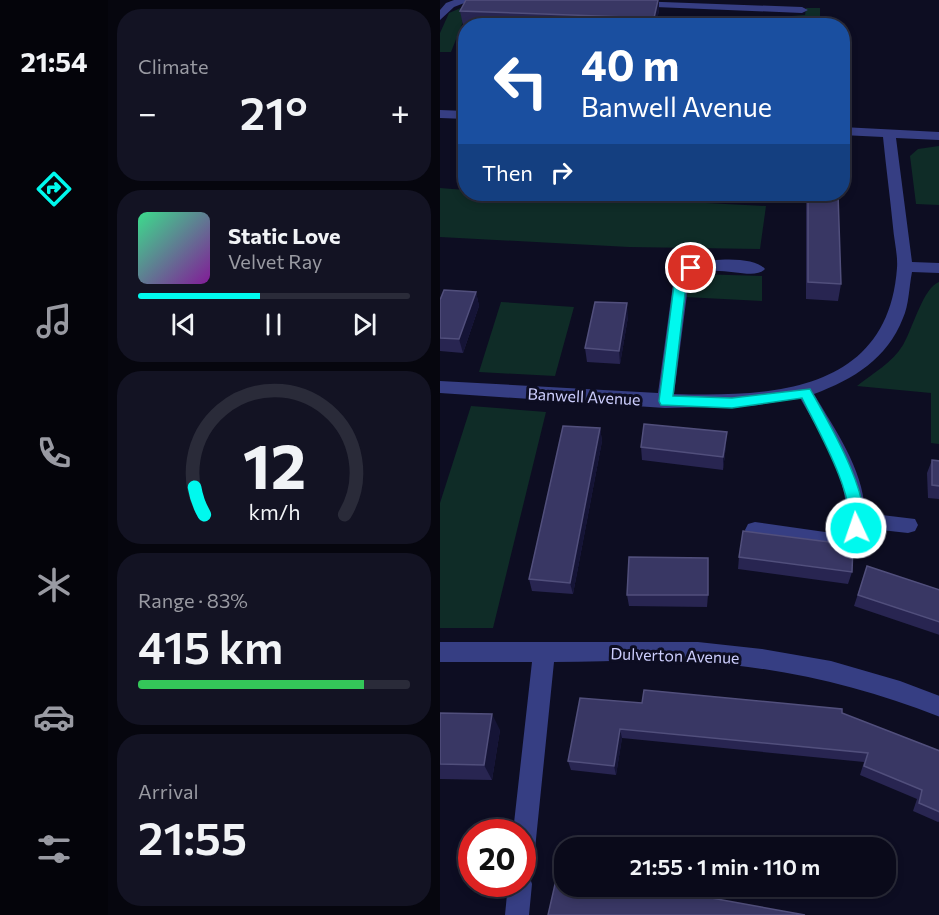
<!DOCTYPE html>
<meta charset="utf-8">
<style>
:root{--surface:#0a0a1a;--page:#131323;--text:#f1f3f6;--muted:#999aa2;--line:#2a2b39;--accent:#00f9ee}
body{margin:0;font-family:Commissioner,sans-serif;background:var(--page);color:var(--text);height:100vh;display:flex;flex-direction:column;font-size:22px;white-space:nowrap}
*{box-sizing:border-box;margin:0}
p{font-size:20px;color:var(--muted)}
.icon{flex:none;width:33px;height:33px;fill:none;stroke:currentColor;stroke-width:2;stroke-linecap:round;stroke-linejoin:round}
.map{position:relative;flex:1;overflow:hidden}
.sheet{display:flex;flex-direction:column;gap:9px;padding:9px;background:#06060e;width:332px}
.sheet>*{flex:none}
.guide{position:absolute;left:18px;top:18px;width:392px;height:183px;border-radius:24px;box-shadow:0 3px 9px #0003,0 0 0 2px var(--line);background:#1a4fa0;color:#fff;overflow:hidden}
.speed{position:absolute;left:18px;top:819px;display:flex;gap:12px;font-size:30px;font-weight:700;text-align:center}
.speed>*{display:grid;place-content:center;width:78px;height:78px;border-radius:50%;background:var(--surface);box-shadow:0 3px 9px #0003,0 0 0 2px var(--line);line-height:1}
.speed .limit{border:9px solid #d22;background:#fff;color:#111}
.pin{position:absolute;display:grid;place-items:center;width:51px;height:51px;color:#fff;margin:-26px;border:3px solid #fff;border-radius:50%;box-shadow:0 2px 6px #0007}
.me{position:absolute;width:66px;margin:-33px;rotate:357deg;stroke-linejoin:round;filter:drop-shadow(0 0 4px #0008)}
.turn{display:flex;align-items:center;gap:21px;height:126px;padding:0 24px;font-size:27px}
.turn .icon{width:78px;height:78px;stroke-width:2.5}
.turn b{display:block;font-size:42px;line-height:51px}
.then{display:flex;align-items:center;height:57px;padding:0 24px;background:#0003;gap:12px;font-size:22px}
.big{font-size:45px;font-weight:600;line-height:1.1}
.sheet .widget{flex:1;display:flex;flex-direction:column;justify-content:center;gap:9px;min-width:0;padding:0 21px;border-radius:24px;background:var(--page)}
.sheet .dial{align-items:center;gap:0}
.dial svg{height:156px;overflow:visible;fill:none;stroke:var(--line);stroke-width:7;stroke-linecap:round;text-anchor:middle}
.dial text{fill:var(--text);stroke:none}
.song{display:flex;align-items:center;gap:18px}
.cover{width:72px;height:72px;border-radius:9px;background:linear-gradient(135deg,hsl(150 70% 55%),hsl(290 70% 35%))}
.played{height:6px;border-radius:3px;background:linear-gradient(90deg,var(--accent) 45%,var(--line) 45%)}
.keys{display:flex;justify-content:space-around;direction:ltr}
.heat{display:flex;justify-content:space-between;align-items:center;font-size:33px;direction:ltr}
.charge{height:9px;border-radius:4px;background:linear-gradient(90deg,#34c759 83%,var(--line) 0)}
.trip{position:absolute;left:114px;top:837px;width:342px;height:60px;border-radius:24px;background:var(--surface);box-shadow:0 3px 9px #0003,0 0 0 2px var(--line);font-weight:600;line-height:60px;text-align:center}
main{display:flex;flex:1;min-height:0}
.dock{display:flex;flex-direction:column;width:108px;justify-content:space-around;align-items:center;background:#04040a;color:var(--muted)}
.dock .icon{width:42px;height:42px}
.dock .selected{color:var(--accent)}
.dock b{font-size:27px;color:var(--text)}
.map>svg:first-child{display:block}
</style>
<main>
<nav class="dock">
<b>21:54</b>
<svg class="icon selected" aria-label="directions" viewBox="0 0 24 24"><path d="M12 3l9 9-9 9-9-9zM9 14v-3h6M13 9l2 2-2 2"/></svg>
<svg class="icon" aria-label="music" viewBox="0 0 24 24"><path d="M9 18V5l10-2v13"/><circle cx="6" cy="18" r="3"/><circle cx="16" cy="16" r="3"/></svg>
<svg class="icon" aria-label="phone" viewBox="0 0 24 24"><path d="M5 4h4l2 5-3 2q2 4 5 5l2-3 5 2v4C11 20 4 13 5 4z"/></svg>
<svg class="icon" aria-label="climate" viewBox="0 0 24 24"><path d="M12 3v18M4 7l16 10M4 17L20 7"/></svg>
<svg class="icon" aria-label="car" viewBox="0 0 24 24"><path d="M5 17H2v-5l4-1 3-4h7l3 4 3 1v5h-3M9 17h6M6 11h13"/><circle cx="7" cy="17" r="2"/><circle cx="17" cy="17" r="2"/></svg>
<svg class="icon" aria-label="filters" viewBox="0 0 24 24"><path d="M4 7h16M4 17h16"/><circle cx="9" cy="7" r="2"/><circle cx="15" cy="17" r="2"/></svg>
</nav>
<section class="sheet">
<div class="widget"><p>Climate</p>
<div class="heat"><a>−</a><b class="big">21°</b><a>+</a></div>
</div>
<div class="widget">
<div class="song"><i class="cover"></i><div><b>Static Love</b><p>Velvet Ray</p></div></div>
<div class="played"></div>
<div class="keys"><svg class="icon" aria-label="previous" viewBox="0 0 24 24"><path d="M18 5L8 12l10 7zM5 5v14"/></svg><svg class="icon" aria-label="pause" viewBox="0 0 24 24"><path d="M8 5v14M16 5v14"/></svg><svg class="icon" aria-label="next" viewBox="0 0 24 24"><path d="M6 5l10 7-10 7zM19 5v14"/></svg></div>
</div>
<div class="widget dial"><svg viewBox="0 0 100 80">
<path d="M14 69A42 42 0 1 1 86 69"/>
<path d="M14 69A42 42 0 0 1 9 55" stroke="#00f9ee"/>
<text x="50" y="56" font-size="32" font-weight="700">12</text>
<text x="50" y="72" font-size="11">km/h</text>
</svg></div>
<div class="widget"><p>Range · 83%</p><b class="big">415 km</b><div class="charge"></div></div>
<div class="widget"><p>Arrival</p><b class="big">21:55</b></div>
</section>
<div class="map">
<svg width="500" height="915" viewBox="0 0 500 915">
<rect width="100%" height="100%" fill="#0d0d22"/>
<path fill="#0f2c27" d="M30,4L11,52H0V33L9,13Z
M366,8H380V25H339V22L351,16L365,15Z
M499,146V205L476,204L470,156L478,149Z
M0,188L25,190L26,194H94L326,206L320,249L189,247L0,237Z
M257,274L322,276V301L245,297L248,279Z
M499,282H500L499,444L491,443V393L417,386C433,373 452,363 463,345C473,328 483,288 499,282Z
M61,302L134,307L115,376L39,372Z
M31,406L106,412L53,628H0V503Z"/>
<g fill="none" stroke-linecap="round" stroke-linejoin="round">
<path fill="#363e83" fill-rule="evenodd" d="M14,0H32L14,7L0,20V10L6,3Z
M195,1L362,7L368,10L362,13L191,6L189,4Z
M0,110L26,111V119L0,118Z
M402,127L500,132V140L456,138L472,262L500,263V273L472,272C469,287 469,305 463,318C447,359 414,379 374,394C395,430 424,470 425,513L475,519L478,525L475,531L468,533L423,528L418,541L392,549L308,536L305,530L308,524L315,522L392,533L403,529C417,490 379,432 360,398L312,406L225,408L0,393V381L218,393L234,277C247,257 313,254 325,269C313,283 270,259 249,279L234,394C333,397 448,392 457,268C458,255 454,240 453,227C450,197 446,167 443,137L402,135Z
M0,642H258L322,649L391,661L460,681L500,696V717C422,686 343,668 260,662C212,658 162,662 114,662L94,859L91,868L82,871V832H73L92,662H0Z
M82,873L89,875L92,884L89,915H65L68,884H82Z"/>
</g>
<path fill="#282551" d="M26,0H219V10L216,26L23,25L20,11Z
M366,194H398L401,284L398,301L366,299Z
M36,292L39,306L23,353L0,351V300Z
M188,317L180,364L147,362L145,348Z
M160,428L162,441L133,594L92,591L89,579Z
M286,445L283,470L202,460L201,447Z
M492,460L500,461V499L488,498L487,473Z
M299,557L412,572L408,584L298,569Z
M427,566L500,590V635L414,606Z
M187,595H268L267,607L189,606Z
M202,703L500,751V821L498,822L473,811L477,799L420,775L424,762L182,738L176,775L131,770L128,761Z
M0,713L60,730L52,780L0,779Z"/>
<path fill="#151436" d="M218,0H219V10L216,26H214V18Z
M36,292L39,306L23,353L19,339Z
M187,303L188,317L180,364L179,351Z
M160,428L162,441L133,594L130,583Z
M287,432L286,445L283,470V457Z
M52,714L60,730L52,780L44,765Z
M180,729L182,738L176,775L174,766Z"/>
<path fill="#393764" stroke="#514f7c" stroke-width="1.5" d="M26,0H218L214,18L20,11Z
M368,194H398L401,284L368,282Z
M4,290L36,292L19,339L0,338V300Z
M155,302L187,303L179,351L145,348Z
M204,424L287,432L283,457L201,447Z
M123,426L160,428L130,583L89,579Z
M492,460L500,461V486L492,485Z
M303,531L413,545L412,572L299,557Z
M189,557L268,558V595H187Z
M427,566L500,590V622L418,595Z
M204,690L402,709V713L500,751V812L479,803L482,790L424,766L428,753L180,729L174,766L128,761L140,698L202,703Z
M0,713L52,714L44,765L0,764Z
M118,871L124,872V886H205L365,915H108Z"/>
<path fill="#00f9ee" stroke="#00a29b" stroke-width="1.5" d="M251,264L257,268L247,279L246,285L233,396L292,398L370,389C386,418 436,501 421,532L416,534L408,528C417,497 376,427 362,398L292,408L221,405L219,401L234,285L237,275Z"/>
<g text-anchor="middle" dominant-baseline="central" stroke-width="6" stroke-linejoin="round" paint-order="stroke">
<g font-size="16" fill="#cecfff" stroke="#0d0d22">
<text transform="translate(144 396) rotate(3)">Banwell Avenue</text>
<text transform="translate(235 655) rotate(2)">Dulverton Avenue</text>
</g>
</g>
</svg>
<div class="speed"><div class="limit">20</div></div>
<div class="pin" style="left:251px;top:268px;background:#d93025"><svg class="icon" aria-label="arrive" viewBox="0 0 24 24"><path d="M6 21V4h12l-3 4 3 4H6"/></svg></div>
<svg class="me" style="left:416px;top:528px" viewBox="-20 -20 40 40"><circle r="17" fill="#00f9ee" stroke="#fff" stroke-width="3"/><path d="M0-11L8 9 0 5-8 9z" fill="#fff"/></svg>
<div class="trip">21:55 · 1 min · 110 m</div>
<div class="guide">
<div class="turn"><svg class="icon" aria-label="left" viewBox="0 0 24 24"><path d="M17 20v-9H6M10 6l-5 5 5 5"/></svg><div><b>40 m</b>Banwell Avenue</div></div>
<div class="then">Then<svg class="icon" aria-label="right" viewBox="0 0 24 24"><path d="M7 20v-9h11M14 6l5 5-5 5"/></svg></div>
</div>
</div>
</main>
